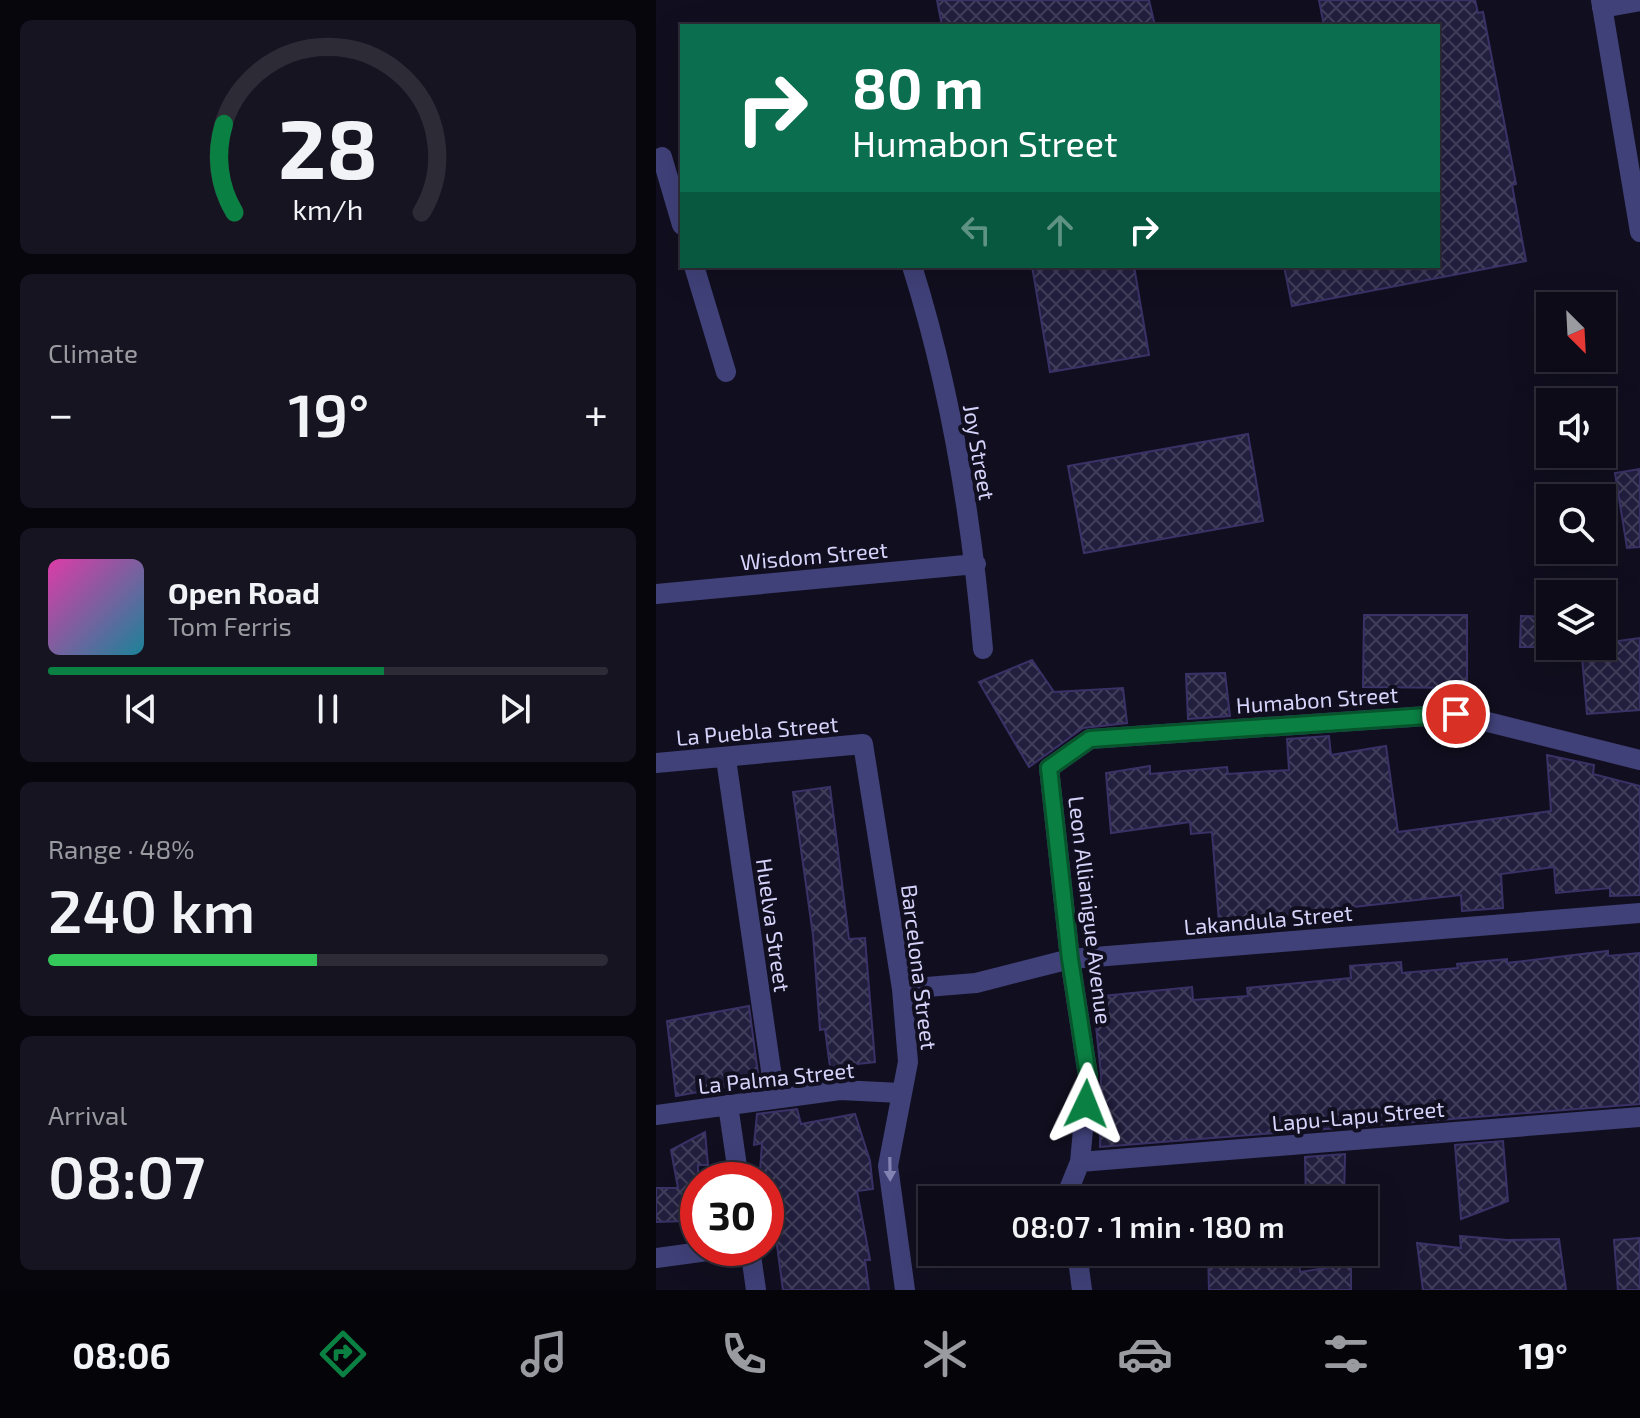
<!DOCTYPE html>
<meta charset="utf-8">
<style>
:root{--surface:#0d0b17;--page:#161420;--text:#f1f3f6;--muted:#9a9ba1;--line:#2d2b36;--accent:#0b8043}
body{margin:0;font-family:"Exo 2",sans-serif;background:var(--page);color:var(--text);height:100vh;display:flex;flex-direction:column;font-size:30px;white-space:nowrap}
*{box-sizing:border-box;margin:0}
p{font-size:26px;color:var(--muted)}
.icon{flex:none;width:44px;height:44px;fill:none;stroke:currentColor;stroke-width:2;stroke-linecap:round;stroke-linejoin:round}
.map{position:relative;flex:1;overflow:hidden}
.drawer{display:flex;flex-direction:column;gap:20px;padding:20px;background:#07060d;width:656px}
.drawer>*{flex:none}
.top-card{position:absolute;left:24px;top:24px;width:760px;height:244px;border-radius:0px;box-shadow:0 8px 32px #0002,0 0 0 2px var(--line);background:#0b6e4f;color:#fff;overflow:hidden}
.needle{width:52px;rotate:156deg}
.buttons{position:absolute;left:880px;top:292px;display:grid;gap:16px}
.buttons a{display:grid;place-items:center;width:80px;height:80px;border-radius:0px;background:var(--surface);box-shadow:0 8px 32px #0002,0 0 0 2px var(--line);font-size:40px}
.speed{position:absolute;left:24px;top:1162px;display:flex;gap:16px;font-size:40px;font-weight:700;text-align:center}
.speed>*{display:grid;place-content:center;width:104px;height:104px;border-radius:50%;background:var(--surface);box-shadow:0 8px 32px #0002,0 0 0 2px var(--line);line-height:1}
.speed .limit{border:12px solid #d22;background:#fff;color:#111}
.pin{position:absolute;display:grid;place-items:center;width:68px;height:68px;color:#fff;margin:-34px;border:4px solid #fff;border-radius:50%;box-shadow:0 2px 8px #0007}
.me{position:absolute;width:88px;margin:-44px;rotate:2deg;stroke-linejoin:round;filter:drop-shadow(0 0 6px #0008)}
.turn{display:flex;align-items:center;gap:28px;height:168px;padding:0 40px;font-size:36px}
.turn .icon{width:104px;height:104px;stroke-width:2.5}
.turn b{display:block;font-size:56px;line-height:68px}
.lanes{display:flex;align-items:center;height:76px;padding:0 40px;background:#0003;justify-content:center;gap:40px;direction:ltr}
.lanes .off{opacity:.35}
.big{font-size:60px;font-weight:600;line-height:1.1}
.drawer .card{flex:1;display:flex;flex-direction:column;justify-content:center;gap:12px;min-width:0;padding:0 28px;border-radius:12px;background:var(--page)}
.drawer .dial{align-items:center;gap:0}
.dial svg{height:208px;overflow:visible;fill:none;stroke:var(--line);stroke-width:7;stroke-linecap:round;text-anchor:middle}
.dial text{fill:var(--text);stroke:none}
.song{display:flex;align-items:center;gap:24px}
.cover{width:96px;height:96px;border-radius:12px;background:linear-gradient(135deg,hsl(320 70% 55%),hsl(190 70% 35%))}
.played{height:8px;border-radius:4px;background:linear-gradient(90deg,var(--accent) 60%,var(--line) 60%)}
.keys{display:flex;justify-content:space-around;direction:ltr}
.heat{display:flex;justify-content:space-between;align-items:center;font-size:44px;direction:ltr}
.charge{height:12px;border-radius:6px;background:linear-gradient(90deg,#34c759 48%,var(--line) 0)}
.trip{position:absolute;left:262px;top:1186px;width:460px;height:80px;border-radius:0px;background:var(--surface);box-shadow:0 8px 32px #0002,0 0 0 2px var(--line);font-weight:600;line-height:80px;text-align:center}
.menu{display:flex;height:128px;justify-content:space-around;align-items:center;background:#050409;color:var(--muted)}
.menu .icon{width:56px;height:56px}
.menu .active{color:var(--accent)}
.menu b{font-size:36px;color:var(--text)}
main{display:flex;flex:1;min-height:0}
.map>svg:first-child{display:block}
</style>
<main>
<section class="drawer">
<div class="card dial"><svg viewBox="0 0 100 80">
<path d="M14 69A42 42 0 1 1 86 69"/>
<path d="M14 69A42 42 0 0 1 10 35" stroke="#0b8043"/>
<text x="50" y="56" font-size="32" font-weight="700">28</text>
<text x="50" y="72" font-size="11">km/h</text>
</svg></div>
<div class="card"><p>Climate</p>
<div class="heat"><a>−</a><b class="big">19°</b><a>+</a></div>
</div>
<div class="card">
<div class="song"><i class="cover"></i><div><b>Open Road</b><p>Tom Ferris</p></div></div>
<div class="played"></div>
<div class="keys"><svg class="icon" aria-label="previous" viewBox="0 0 24 24"><path d="M18 5L8 12l10 7zM5 5v14"/></svg><svg class="icon" aria-label="pause" viewBox="0 0 24 24"><path d="M8 5v14M16 5v14"/></svg><svg class="icon" aria-label="next" viewBox="0 0 24 24"><path d="M6 5l10 7-10 7zM19 5v14"/></svg></div>
</div>
<div class="card"><p>Range · 48%</p><b class="big">240 km</b><div class="charge"></div></div>
<div class="card"><p>Arrival</p><b class="big">08:07</b></div>
</section>
<div class="map">
<svg width="984" height="1290" viewBox="0 0 984 1290">
<defs>
<pattern id="building-cross-hatch" width="8" height="8" patternUnits="userSpaceOnUse" patternTransform="scale(2)"><rect width="8" height="8" fill="#221e3e"/><path d="M0 0l8 8M0 8l8-8" fill="none" stroke="#413e5b"/></pattern>
</defs>
<rect width="100%" height="100%" fill="#110f1f"/>
<path fill="url(#building-cross-hatch)" stroke="#3a3267" stroke-width="2" d="M281,0H493L499,26H286Z
M663,0H819L822,13L827,12L860,184L856,185L870,261L636,306L628,266H782V26H668Z
M376,266H478L493,355L394,372Z
M592,434L607,521L428,553L412,466Z
M984,469V547L971,548L959,473Z
M708,615H811V688L707,687Z
M865,616L894,617V647H864Z
M984,638V710L931,714L925,646Z
M376,660L398,692L467,688L471,723L427,728L373,767L323,682Z
M569,673L574,716L532,719L530,674Z
M673,736L675,755L730,746L742,832L895,811L891,755L938,765L937,774L984,786V895L954,896V888L900,893L898,867L845,874L847,908L806,911L805,895L563,922L556,832L535,834L534,822L455,833L450,773L494,766V774L571,767L572,774L633,770L631,739Z
M174,787L193,939L209,938L219,1062L174,1067L169,1029L164,1030L157,935L137,792Z
M952,951V956L984,953V1104L444,1147L445,1074L437,997L536,987L537,1000L592,996L591,988L695,978L694,966L745,962L746,973L802,968L801,964L851,959V963Z
M93,1006L103,1081L20,1096L11,1021Z
M141,1109L145,1124L199,1114L214,1161L217,1189L201,1191L214,1260H209L213,1290H127L118,1223L110,1201V1172H104L106,1143L98,1145L101,1114Z
M49,1132L52,1165H42V1232L31,1233L29,1221L0,1222V1188H22L15,1150Z
M847,1141L852,1201L805,1219L799,1145Z
M689,1154L688,1200H650L649,1157Z
M804,1236L851,1240L903,1239L910,1290H767L761,1243L805,1248Z
M984,1238V1290H962L958,1240Z
M552,1252H643L644,1272L695,1264V1290H553Z"/>
<g fill="none" stroke-linecap="round" stroke-linejoin="round">
<path stroke="#404179" stroke-width="20" d="M945,0L984,232
M946,8L984,1
M6,157L26,225
M38,266L70,372
M256,266C295,390 316,520 327,649
M0,594L320,564
M70,759L119,1098
M0,763L207,744L246,989L252,1062L232,1166L249,1290
M246,989L320,983L414,959L984,913
M72,1105L83,1180
M0,1115L184,1090L245,1093
M424,1162L984,1117
M415,1200L413,1189L424,1162L432,1076L414,959L393,768L434,739L800,714L984,760
M94,1248L100,1290
M421,1252L426,1290
M0,1258L74,1248"/>
</g>
<defs><path id="oneway-solid" d="M-6-.8H1V-3.2L6.5 0L1 3.2V.8H-6Z" transform="scale(2)"/></defs>
<use fill="#8383b3" href="#oneway-solid" transform="translate(234 1169) rotate(89)"/>
<g fill="none" stroke-linecap="round" stroke-linejoin="round">
<defs>
<path id="route" d="M430,1104L432,1076L414,959L393,768L434,739L800,714"/>
</defs>
<use href="#route" stroke="#07532c" stroke-width="20"/>
<use href="#route" stroke="#0b8043" stroke-width="14"/>
</g>
<g text-anchor="middle" dominant-baseline="central" stroke-width="8" stroke-linejoin="round" paint-order="stroke">
<g font-size="22" fill="#d5d3fa" stroke="#110f1f">
<text transform="translate(324 452) rotate(80)">Joy Street</text>
<text transform="translate(158 555) rotate(-5)">Wisdom Street</text>
<text transform="translate(661 699) rotate(-4)">Humabon Street</text>
<text transform="translate(101 730) rotate(-5)">La Puebla Street</text>
<text transform="translate(435 910) rotate(83)">Leon Allianigue Avenue</text>
<text transform="translate(612 919) rotate(-5)">Lakandula Street</text>
<text transform="translate(118 925) rotate(82)">Huelva Street</text>
<text transform="translate(264 967) rotate(83)">Barcelona Street</text>
<text transform="translate(120 1077) rotate(-6)">La Palma Street</text>
<text transform="translate(702 1115) rotate(-5)">Lapu-Lapu Street</text>
</g>
</g>
</svg>
<div class="buttons">
<a><svg class="needle" viewBox="-14 -14 28 28"><path d="M0-13l5 13h-10z" fill="#e53935"/><path d="M0 13l5-13h-10z" fill="#9a9ba1"/></svg></a>
<a><svg class="icon" aria-label="sound" viewBox="0 0 24 24"><path d="M4 9h4l5-4v14l-5-4H4zM17 9q2 3 0 6"/></svg></a>
<a><svg class="icon" aria-label="search" viewBox="0 0 24 24"><circle cx="10" cy="10" r="6"/><path d="M15 15l6 6"/></svg></a>
<a><svg class="icon" aria-label="layers" viewBox="0 0 24 24"><path d="M12 4l9 5-9 5-9-5zM3 14l9 5 9-5"/></svg></a>
</div>
<div class="speed"><div class="limit">30</div></div>
<div class="pin" style="left:800px;top:714px;background:#d93025"><svg class="icon" aria-label="arrive" viewBox="0 0 24 24"><path d="M6 21V4h12l-3 4 3 4H6"/></svg></div>
<svg class="me" style="left:430px;top:1104px" viewBox="-20 -20 40 40"><path d="M0-17L14 15 0 8-14 15z" fill="#0b8043" stroke="#fff" stroke-width="4"/></svg>
<div class="trip">08:07 · 1 min · 180 m</div>
<div class="top-card">
<div class="turn"><svg class="icon" aria-label="right" viewBox="0 0 24 24"><path d="M7 20v-9h11M14 6l5 5-5 5"/></svg><div><b>80 m</b>Humabon Street</div></div>
<div class="lanes"><svg class="icon off" aria-label="left" viewBox="0 0 24 24"><path d="M17 20v-9H6M10 6l-5 5 5 5"/></svg><svg class="icon off" aria-label="ahead" viewBox="0 0 24 24"><path d="M12 20V5M6 11l6-6 6 6"/></svg><svg class="icon" aria-label="right" viewBox="0 0 24 24"><path d="M7 20v-9h11M14 6l5 5-5 5"/></svg></div>
</div>
</div>
</main>
<nav class="menu">
<b>08:06</b>
<svg class="icon active" aria-label="directions" viewBox="0 0 24 24"><path d="M12 3l9 9-9 9-9-9zM9 14v-3h6M13 9l2 2-2 2"/></svg>
<svg class="icon" aria-label="music" viewBox="0 0 24 24"><path d="M9 18V5l10-2v13"/><circle cx="6" cy="18" r="3"/><circle cx="16" cy="16" r="3"/></svg>
<svg class="icon" aria-label="phone" viewBox="0 0 24 24"><path d="M5 4h4l2 5-3 2q2 4 5 5l2-3 5 2v4C11 20 4 13 5 4z"/></svg>
<svg class="icon" aria-label="climate" viewBox="0 0 24 24"><path d="M12 3v18M4 7l16 10M4 17L20 7"/></svg>
<svg class="icon" aria-label="car" viewBox="0 0 24 24"><path d="M5 17H2v-5l4-1 3-4h7l3 4 3 1v5h-3M9 17h6M6 11h13"/><circle cx="7" cy="17" r="2"/><circle cx="17" cy="17" r="2"/></svg>
<svg class="icon" aria-label="filters" viewBox="0 0 24 24"><path d="M4 7h16M4 17h16"/><circle cx="9" cy="7" r="2"/><circle cx="15" cy="17" r="2"/></svg>
<b>19°</b>
</nav>
